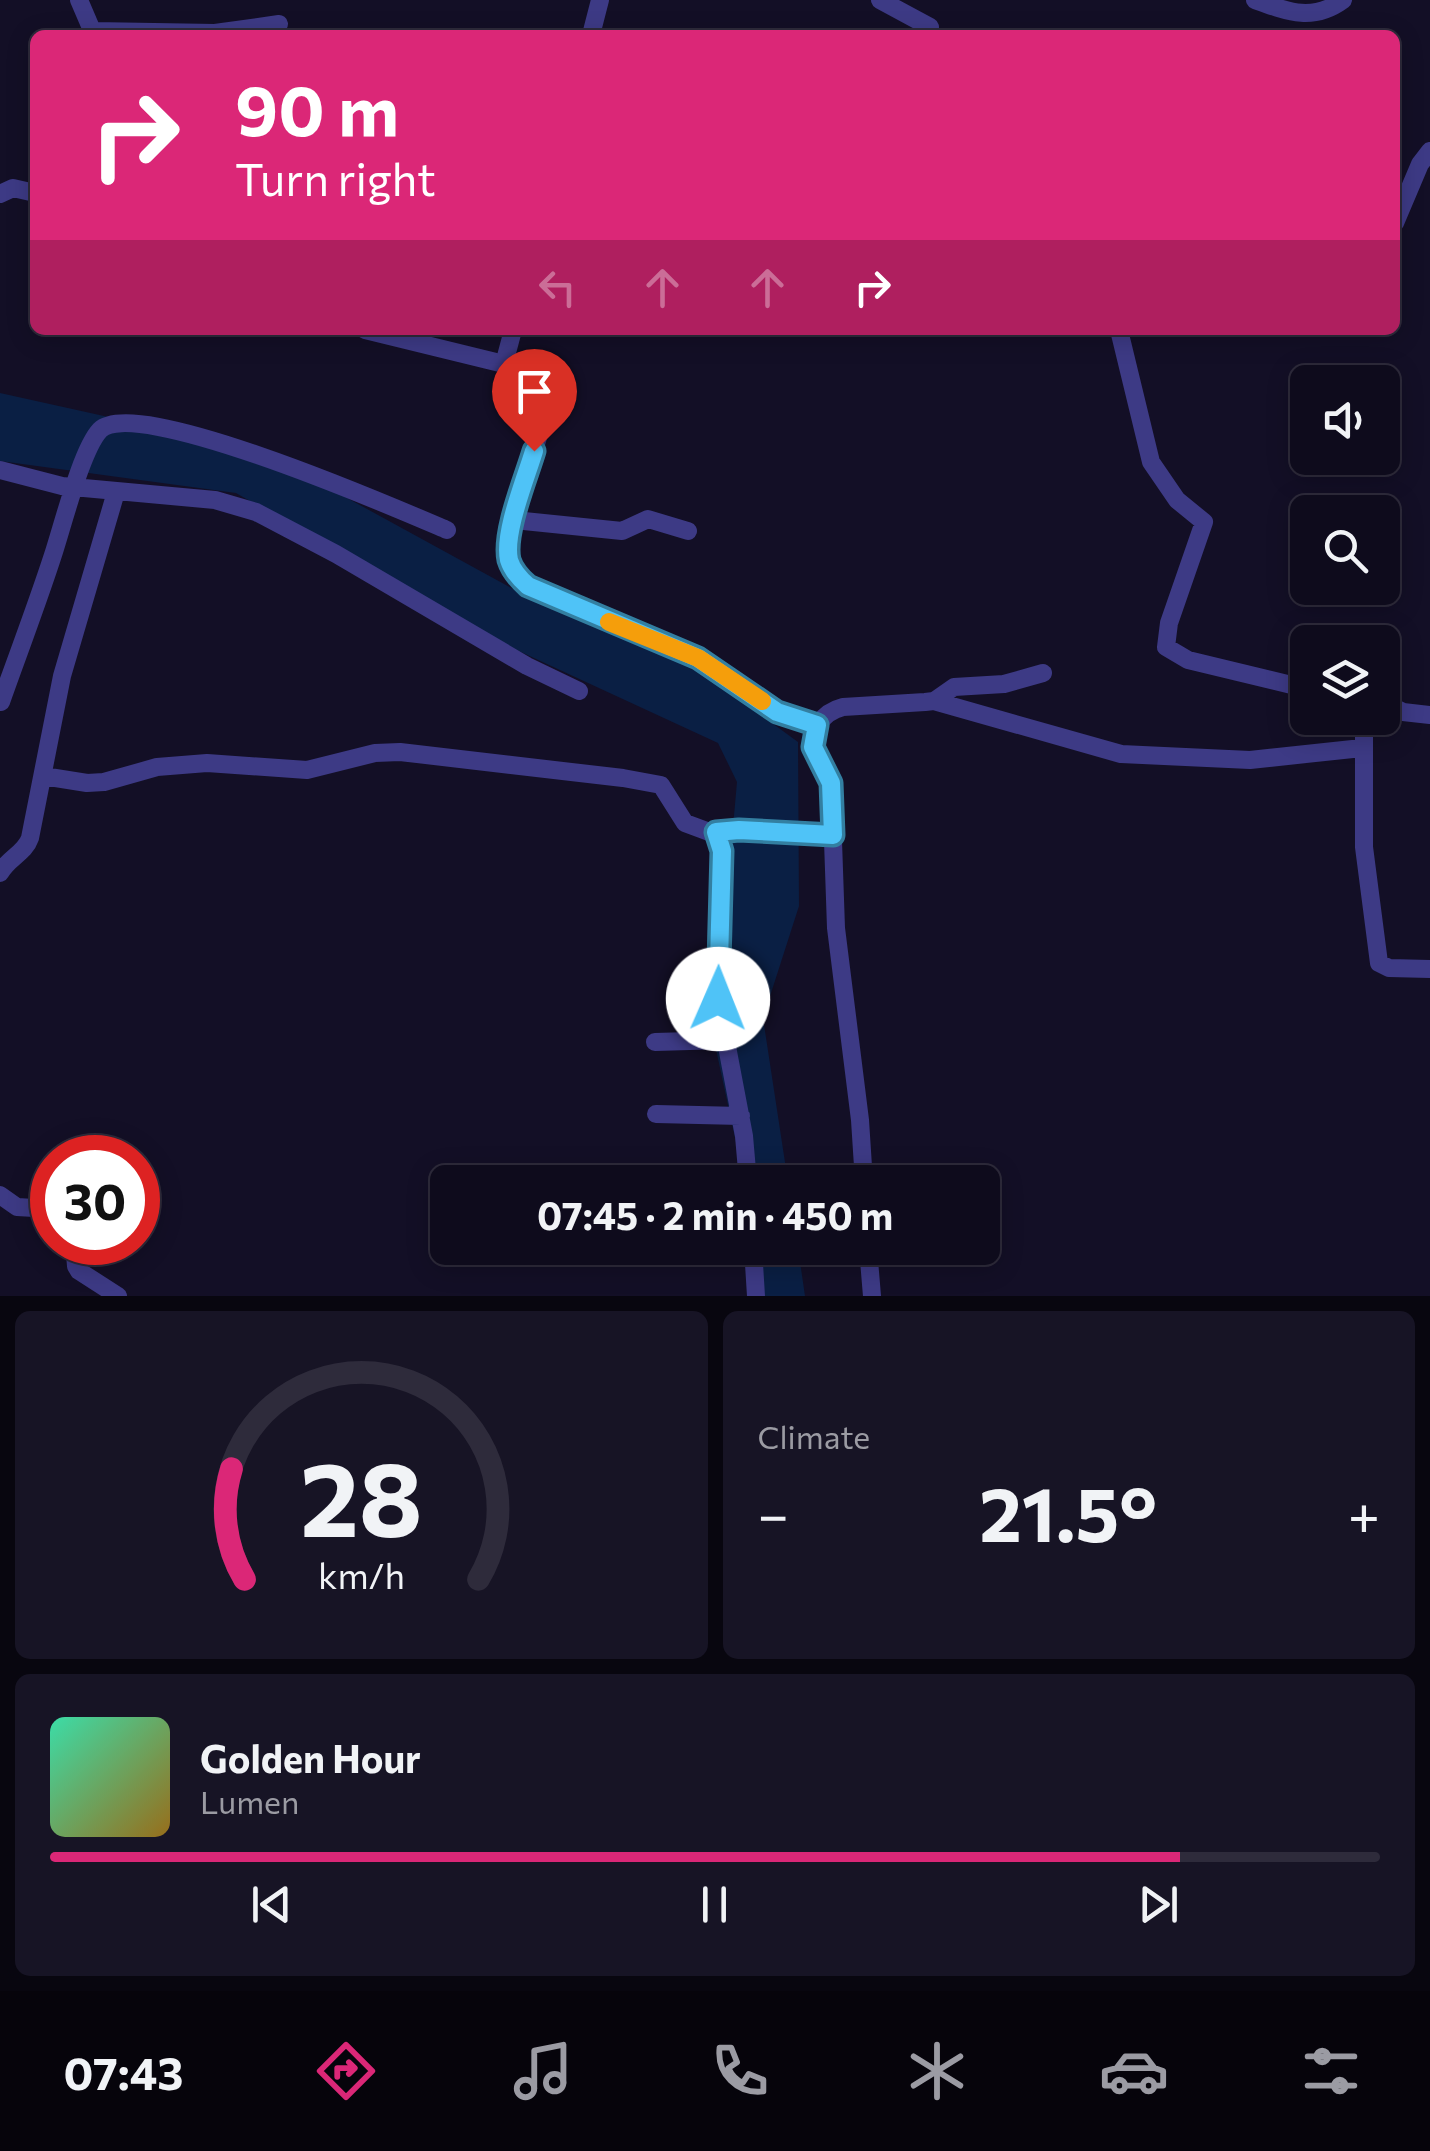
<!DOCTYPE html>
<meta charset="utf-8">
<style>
:root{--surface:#0e0b1c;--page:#171425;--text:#f1f3f6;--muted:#9b9ba3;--line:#2e2b3b;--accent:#db2777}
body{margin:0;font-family:Commissioner,sans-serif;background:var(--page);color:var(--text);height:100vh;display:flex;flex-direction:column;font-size:38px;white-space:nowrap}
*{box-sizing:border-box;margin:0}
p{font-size:32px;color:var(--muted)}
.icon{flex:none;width:55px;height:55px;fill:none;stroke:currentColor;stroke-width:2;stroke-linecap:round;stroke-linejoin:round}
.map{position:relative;height:1296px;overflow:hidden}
.sheet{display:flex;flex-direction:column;gap:15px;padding:15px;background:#08060f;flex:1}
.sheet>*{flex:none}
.banner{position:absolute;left:30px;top:30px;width:1370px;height:305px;border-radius:15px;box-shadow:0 5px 25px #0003,0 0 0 2px var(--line);background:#db2777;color:#fff;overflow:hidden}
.controls{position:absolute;left:1290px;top:365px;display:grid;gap:20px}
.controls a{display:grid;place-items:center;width:110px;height:110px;border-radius:15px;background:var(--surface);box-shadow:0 5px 25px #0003,0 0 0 2px var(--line);font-size:50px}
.speed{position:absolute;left:30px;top:1135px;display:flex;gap:20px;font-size:50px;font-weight:700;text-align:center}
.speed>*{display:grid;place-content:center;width:130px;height:130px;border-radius:50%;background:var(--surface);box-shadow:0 5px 25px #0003,0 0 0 2px var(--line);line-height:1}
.speed .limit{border:15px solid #d22;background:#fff;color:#111}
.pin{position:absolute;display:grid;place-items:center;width:85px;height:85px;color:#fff;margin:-102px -42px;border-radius:50% 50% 50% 0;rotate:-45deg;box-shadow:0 0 10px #0007}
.pin .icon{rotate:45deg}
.me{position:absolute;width:110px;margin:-55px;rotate:1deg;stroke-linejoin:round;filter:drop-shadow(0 0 8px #0008)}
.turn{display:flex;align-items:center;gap:35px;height:210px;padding:0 40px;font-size:45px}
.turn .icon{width:130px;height:130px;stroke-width:2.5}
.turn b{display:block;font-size:70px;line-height:85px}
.lanes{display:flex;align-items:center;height:95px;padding:0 40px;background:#0003;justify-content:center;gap:50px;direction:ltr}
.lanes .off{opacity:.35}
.big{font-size:75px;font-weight:700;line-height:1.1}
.sheet .tile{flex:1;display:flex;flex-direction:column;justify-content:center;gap:15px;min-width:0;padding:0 35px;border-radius:15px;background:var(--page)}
.sheet .dial{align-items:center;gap:0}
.dial svg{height:260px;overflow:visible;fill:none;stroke:var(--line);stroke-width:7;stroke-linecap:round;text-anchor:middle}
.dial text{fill:var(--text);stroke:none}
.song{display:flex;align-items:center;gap:30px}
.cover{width:120px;height:120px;border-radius:15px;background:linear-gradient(135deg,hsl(160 70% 55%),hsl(40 70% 35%))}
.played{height:10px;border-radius:5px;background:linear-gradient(90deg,var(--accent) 85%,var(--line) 85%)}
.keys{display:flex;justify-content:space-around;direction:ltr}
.heat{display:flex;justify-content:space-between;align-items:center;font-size:55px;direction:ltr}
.sheet .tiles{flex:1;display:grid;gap:15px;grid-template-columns:1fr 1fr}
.tile:last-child{grid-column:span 2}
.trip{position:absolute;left:430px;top:1165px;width:570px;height:100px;border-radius:15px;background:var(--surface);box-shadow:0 5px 25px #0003,0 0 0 2px var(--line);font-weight:700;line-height:100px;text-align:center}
.menu{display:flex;height:160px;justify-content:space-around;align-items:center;background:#06040b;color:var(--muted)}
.menu .icon{width:70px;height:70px}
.menu .on{color:var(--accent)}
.menu b{font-size:45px;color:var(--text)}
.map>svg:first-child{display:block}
</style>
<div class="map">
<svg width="1430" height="1296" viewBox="0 0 1430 1296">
<rect width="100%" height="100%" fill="#130f26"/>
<path fill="#0a1f44" d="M0,393L244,447L274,458L535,601L701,671L798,742L799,906L763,1018L788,1182H742L740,1161L714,1040L737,782L718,743L484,635L236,493L0,461Z
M746,1248H798L805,1296H750Z"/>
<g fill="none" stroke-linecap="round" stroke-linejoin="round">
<path stroke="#3d3a85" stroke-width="18" d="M79,0L94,35
M880,0L930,27
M1255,0C1288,12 1313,22 1343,0
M93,31L215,33L279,24
M591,35L600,0
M0,194L13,188L35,193
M1395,223L1420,164L1430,151
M365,330L504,364L548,378C553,426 499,521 509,561C512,571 521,579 527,586L698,658L777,711L817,725
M1119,330L1151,462L1177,500L1204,522L1169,623L1166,647L1188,660L1308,689
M504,364L513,330
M0,470L62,486L215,500L256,512L336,554L527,666L579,691
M514,520L622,531L648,519L688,531
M934,701L1121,754L1250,760L1362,748
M1,702C18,654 36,607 52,558C62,529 81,450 100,430C135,394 400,510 447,530
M1382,702L1403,712L1430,715
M1364,718V847L1379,963L1389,968L1430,969
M43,776L87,783L104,782L157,767L207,763L307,770L375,753L400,752L623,778L661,785L685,823L720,836L722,851L718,999L744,1136L748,1182
M716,832L739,830L833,835
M0,873C8,858 25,853 30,838L62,676L116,492
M655,1042L724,1040
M656,1114L741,1116
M864,1181L951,1175
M864,1182L860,1120L836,928L831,783C828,771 818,764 814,753C808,731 823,712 843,707L925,702L934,701L954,687L1004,684L1043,673
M0,1195L17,1207L52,1209
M74,1242L76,1266L79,1271L118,1296
M753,1248L756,1296
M868,1248L872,1296"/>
</g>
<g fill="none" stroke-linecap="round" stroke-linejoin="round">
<defs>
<path id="route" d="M534,451C526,478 503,533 509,560C512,570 520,579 528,586L698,658L777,712L817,725L813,747L831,783L833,835L739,830L716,832L722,851L718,999"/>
</defs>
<use href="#route" stroke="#337fa1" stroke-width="25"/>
<use href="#route" stroke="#4fc3f7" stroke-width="18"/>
<path stroke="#f59e0b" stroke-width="18" d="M609,622L698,658L762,701"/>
</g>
</svg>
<div class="controls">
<a><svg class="icon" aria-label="sound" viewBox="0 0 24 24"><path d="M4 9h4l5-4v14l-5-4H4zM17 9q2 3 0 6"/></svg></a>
<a><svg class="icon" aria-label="search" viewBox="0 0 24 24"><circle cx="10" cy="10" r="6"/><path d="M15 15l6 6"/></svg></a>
<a><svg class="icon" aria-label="layers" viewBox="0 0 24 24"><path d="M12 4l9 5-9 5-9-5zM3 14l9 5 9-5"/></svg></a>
</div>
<div class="speed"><div class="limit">30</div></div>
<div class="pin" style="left:534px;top:451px;background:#d93025"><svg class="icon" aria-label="arrive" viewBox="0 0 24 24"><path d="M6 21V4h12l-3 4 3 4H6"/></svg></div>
<svg class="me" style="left:718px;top:999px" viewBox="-20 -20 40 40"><circle r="19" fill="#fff"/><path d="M0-13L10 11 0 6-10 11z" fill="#4fc3f7"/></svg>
<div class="trip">07:45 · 2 min · 450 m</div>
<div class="banner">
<div class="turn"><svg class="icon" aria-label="right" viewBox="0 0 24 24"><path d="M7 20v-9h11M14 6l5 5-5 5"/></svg><div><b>90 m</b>Turn right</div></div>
<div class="lanes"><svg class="icon off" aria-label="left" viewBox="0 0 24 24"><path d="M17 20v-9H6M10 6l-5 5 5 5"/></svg><svg class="icon off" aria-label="ahead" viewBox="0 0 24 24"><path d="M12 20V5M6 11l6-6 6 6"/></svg><svg class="icon off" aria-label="ahead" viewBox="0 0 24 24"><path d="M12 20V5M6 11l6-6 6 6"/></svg><svg class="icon" aria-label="right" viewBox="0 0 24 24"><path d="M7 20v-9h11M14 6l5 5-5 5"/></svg></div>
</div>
</div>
<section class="sheet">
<div class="tiles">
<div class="tile dial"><svg viewBox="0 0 100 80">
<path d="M14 69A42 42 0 1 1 86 69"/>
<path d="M14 69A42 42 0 0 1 10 35" stroke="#db2777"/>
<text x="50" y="56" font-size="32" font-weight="700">28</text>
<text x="50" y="72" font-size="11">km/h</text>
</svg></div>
<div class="tile"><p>Climate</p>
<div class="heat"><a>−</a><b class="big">21.5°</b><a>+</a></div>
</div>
<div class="tile">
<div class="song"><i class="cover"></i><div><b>Golden Hour</b><p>Lumen</p></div></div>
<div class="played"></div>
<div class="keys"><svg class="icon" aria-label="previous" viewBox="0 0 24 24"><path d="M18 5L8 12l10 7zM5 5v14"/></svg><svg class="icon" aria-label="pause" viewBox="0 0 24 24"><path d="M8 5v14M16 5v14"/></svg><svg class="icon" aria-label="next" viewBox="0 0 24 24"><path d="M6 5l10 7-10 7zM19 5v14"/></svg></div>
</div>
</div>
</section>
<nav class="menu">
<b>07:43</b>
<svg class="icon on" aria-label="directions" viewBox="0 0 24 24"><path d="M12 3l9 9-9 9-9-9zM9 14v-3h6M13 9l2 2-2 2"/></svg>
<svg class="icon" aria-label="music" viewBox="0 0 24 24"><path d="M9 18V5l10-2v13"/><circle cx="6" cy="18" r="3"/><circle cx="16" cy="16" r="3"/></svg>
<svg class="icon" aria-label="phone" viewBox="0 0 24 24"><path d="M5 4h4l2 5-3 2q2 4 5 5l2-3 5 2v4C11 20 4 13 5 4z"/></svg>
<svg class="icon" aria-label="climate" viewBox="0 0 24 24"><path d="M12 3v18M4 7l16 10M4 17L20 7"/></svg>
<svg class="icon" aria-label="car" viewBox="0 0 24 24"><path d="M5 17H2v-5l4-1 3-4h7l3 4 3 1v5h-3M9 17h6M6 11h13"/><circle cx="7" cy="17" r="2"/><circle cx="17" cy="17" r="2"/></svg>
<svg class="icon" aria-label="filters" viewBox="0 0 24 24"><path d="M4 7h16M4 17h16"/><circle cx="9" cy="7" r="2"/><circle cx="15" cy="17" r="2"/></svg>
</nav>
